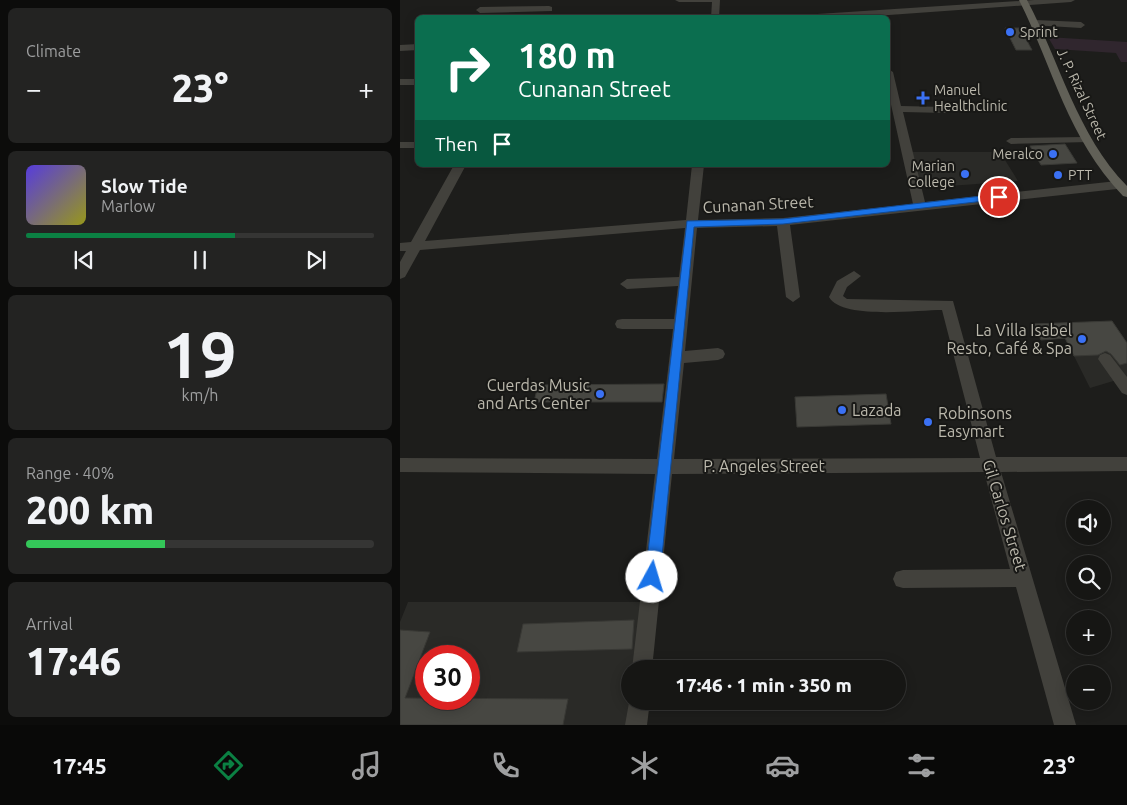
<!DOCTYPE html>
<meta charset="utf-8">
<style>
:root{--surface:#161614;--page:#232322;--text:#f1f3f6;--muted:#9e9fa0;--line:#353534;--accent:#0b8043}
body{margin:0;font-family:Ubuntu,sans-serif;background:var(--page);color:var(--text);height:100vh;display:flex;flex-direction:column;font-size:19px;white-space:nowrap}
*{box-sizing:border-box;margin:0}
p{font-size:16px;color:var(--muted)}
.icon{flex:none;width:28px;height:28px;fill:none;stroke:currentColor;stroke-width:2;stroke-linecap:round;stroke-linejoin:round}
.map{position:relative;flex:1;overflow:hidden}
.sheet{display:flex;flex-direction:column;gap:8px;padding:8px;background:#0c0c0b;width:400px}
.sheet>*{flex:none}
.top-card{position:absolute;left:15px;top:15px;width:475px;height:152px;border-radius:8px;box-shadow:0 2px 12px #0003,0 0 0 1px var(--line);background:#0b6e4f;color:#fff;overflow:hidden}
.tools{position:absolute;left:666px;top:500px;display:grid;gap:10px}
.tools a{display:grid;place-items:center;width:45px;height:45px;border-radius:50%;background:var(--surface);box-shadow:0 2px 12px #0003,0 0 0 1px var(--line);font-size:25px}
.speed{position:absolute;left:15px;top:645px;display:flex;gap:10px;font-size:25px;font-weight:700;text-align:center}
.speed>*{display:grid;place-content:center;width:65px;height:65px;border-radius:50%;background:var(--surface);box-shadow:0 2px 12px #0003,0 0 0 1px var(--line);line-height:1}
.speed .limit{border:8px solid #d22;background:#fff;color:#111}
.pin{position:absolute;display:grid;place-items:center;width:42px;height:42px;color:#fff;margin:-21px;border:2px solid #fff;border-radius:50%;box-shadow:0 1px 5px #0007}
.me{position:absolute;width:55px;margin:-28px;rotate:6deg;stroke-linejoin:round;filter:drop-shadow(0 0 4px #0008)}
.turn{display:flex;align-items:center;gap:18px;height:105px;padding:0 20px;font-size:22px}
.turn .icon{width:65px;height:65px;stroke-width:2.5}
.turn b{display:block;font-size:35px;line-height:42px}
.then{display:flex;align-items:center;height:48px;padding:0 20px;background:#0003;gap:10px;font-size:19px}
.big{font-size:38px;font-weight:800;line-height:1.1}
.sheet .tile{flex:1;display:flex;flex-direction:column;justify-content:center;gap:8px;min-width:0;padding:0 18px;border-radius:8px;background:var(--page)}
.sheet .dial{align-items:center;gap:0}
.dial b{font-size:65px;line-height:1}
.song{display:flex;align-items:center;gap:15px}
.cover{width:60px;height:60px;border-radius:8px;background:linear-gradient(135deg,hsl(250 70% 55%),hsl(60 70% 35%))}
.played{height:5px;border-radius:2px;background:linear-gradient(90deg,var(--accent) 60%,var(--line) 60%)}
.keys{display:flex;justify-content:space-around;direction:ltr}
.heat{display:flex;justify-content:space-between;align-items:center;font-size:28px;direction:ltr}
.charge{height:8px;border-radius:4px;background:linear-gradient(90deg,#34c759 40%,var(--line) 0)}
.trip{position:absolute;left:221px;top:660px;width:285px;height:50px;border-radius:25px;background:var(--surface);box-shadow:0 2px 12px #0003,0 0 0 1px var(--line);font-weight:800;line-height:50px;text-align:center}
.menu{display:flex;height:80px;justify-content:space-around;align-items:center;background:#090908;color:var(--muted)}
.menu .icon{width:35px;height:35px}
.menu .active{color:var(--accent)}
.menu b{font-size:22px;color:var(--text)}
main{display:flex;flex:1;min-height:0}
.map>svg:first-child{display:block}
</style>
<main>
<section class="sheet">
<div class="tile"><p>Climate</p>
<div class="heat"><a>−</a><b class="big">23°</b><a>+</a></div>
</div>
<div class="tile">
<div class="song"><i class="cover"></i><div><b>Slow Tide</b><p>Marlow</p></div></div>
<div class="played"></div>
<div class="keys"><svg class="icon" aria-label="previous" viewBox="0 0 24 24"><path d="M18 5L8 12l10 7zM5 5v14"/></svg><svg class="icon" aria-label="pause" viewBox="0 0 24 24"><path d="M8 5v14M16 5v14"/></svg><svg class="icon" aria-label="next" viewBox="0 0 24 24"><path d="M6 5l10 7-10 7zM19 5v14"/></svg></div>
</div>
<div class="tile dial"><b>19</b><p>km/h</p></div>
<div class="tile"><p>Range · 40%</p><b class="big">200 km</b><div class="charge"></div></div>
<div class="tile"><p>Arrival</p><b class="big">17:46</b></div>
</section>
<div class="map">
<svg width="727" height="725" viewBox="0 0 727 725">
<rect width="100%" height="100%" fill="#1d1d1b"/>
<path fill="#2a2a27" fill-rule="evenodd" d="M512,152H600L618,181L521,188Z
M712,321L727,343V391L720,379L690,388L665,338L641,340L633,324Z
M8,602H249L243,669H230V701L238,725H0V622ZM26,656H69V699H26Z"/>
<path fill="#30262e" d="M648,37L727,42V62H721L716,53L655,49Z"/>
<path fill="#474742" stroke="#393935" d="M605,28H620L632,50H616Z
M665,144L677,163L641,165L630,146Z
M712,321L727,343V363L720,365L711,354L706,351L698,355L674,356L665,338L641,340L633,324Z
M264,384L262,402H134L138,385Z
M486,394L491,424L397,427L395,397Z
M234,620L232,649L117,652L123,624Z
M0,630L30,632L5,698L168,699L163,725H0Z"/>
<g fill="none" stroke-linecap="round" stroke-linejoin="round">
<path fill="#42413c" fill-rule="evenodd" d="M275,0H320L319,18H311L312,2H279Z
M634,0H675L671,2L447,18H398L402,15Z
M149,6L152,7V11L80,13L76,10L80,7Z
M635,20L681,22L685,25L681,28L632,25V21Z
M18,44V50L0,51V45Z
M488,69L493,72L501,106L546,107L551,110L546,113L503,112L525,202L717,181L723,185L717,189L390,225L400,297L393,302L386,297L377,226L297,228L285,351L318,348L323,350L325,354L323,358L318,360L284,363L274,459L580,458L542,310C517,310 442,320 429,297L437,281L454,271L461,276L447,287L443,296L447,299L553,301L596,457H727V471L601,472L676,725H654L616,587L503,588L496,586L493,579L496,572L503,570L610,569L584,472L272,474L252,669H232L255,474L0,472V458L257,459L273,329H222L217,328L215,324L217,320L222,319H274L278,286L227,289L220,284L227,279L279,277L285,228L20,250L5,277L0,279V262L6,251H0V243L11,242L54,165H66L25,241L286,220L292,165H304L298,220L383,218L513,204L488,91Z
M0,79H18V85H0Z
M685,137L689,138V142L611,144L606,141L611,138Z
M0,142H18V148H0Z
M705,353L710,355L727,377V395L722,393L698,359L700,355Z
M230,697V701H250L247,725H225Z"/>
<path fill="#616057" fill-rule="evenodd" d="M619,0H627C660,62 677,135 727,186V197L723,196C667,137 654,70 619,0Z"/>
</g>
<path fill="#1a73e8" stroke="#114b97" d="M599,194L604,197L602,199L383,224L294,227L260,577L258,582L252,584L247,582L245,577L287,221L383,219Z"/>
<g fill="#3b71f4" stroke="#181816" stroke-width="2">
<circle cx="610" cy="32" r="5"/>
<path d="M520.5 90.5h5v5h5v5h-5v5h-5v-5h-5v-5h5z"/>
<circle cx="653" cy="154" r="5"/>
<circle cx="565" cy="174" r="5"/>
<circle cx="658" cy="175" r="5"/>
<circle cx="682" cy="339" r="5"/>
<circle cx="200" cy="394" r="5"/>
<circle cx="442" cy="410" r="5"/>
<circle cx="528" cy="422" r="5"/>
</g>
<g text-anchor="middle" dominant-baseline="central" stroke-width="4" stroke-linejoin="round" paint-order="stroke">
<g font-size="14" fill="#bcb9ad" stroke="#181816" text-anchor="start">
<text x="620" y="32">Sprint</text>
<text x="534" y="90">Manuel<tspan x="534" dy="16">Healthclinic</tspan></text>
<text x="643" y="154" text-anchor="end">Meralco</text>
<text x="555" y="166" text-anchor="end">Marian<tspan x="555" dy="16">College</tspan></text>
<text x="668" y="175">PTT</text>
</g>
<g font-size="14" fill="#bcb9ad" stroke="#181816">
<text transform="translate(682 94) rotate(65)">J. P. Rizal Street</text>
</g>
<g font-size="16" fill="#bcb9ad" stroke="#181816">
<text transform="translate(358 204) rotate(-3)">Cunanan Street</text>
<text x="364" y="466">P. Angeles Street</text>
<text transform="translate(605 515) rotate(73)">Gil Carlos Street</text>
</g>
<g font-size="16" fill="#bcb9ad" stroke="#181816" text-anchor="end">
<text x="672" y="330">La Villa Isabel<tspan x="672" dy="18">Resto, Café &amp; Spa</tspan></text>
<text x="190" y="385">Cuerdas Music<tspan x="190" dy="18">and Arts Center</tspan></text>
<text x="452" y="410" text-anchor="start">Lazada</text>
<text x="538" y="413" text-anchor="start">Robinsons<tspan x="538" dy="18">Easymart</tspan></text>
</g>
</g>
</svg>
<div class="tools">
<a><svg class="icon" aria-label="sound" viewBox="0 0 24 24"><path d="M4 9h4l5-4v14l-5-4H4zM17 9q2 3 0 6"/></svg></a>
<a><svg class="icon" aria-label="search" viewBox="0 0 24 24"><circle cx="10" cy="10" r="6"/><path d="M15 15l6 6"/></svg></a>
<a>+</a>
<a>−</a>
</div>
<div class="speed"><div class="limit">30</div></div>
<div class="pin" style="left:599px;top:197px;background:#d93025"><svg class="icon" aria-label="arrive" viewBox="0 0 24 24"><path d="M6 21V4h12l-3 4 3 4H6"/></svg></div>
<svg class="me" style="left:252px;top:577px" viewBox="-20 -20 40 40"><circle r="19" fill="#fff"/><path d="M0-13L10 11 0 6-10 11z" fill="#1a73e8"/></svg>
<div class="trip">17:46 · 1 min · 350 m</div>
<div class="top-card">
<div class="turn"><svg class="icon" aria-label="right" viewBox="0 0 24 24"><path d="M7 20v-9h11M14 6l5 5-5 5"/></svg><div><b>180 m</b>Cunanan Street</div></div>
<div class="then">Then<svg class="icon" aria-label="arrive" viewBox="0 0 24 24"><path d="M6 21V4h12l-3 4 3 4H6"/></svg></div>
</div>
</div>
</main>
<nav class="menu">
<b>17:45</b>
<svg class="icon active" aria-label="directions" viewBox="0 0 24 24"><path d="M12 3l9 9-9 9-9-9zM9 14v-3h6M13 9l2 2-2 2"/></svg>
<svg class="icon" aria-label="music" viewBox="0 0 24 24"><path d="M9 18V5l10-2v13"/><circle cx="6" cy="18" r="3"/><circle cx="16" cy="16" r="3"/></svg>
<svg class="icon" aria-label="phone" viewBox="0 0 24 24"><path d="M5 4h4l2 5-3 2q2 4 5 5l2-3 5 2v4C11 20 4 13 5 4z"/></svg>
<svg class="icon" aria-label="climate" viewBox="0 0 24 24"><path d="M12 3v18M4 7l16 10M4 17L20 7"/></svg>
<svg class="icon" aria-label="car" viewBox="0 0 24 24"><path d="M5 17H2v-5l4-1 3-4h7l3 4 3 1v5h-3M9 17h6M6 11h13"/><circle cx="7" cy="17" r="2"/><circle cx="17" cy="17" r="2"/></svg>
<svg class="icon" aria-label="filters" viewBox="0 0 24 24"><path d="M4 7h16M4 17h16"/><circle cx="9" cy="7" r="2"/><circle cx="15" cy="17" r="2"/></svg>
<b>23°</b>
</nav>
